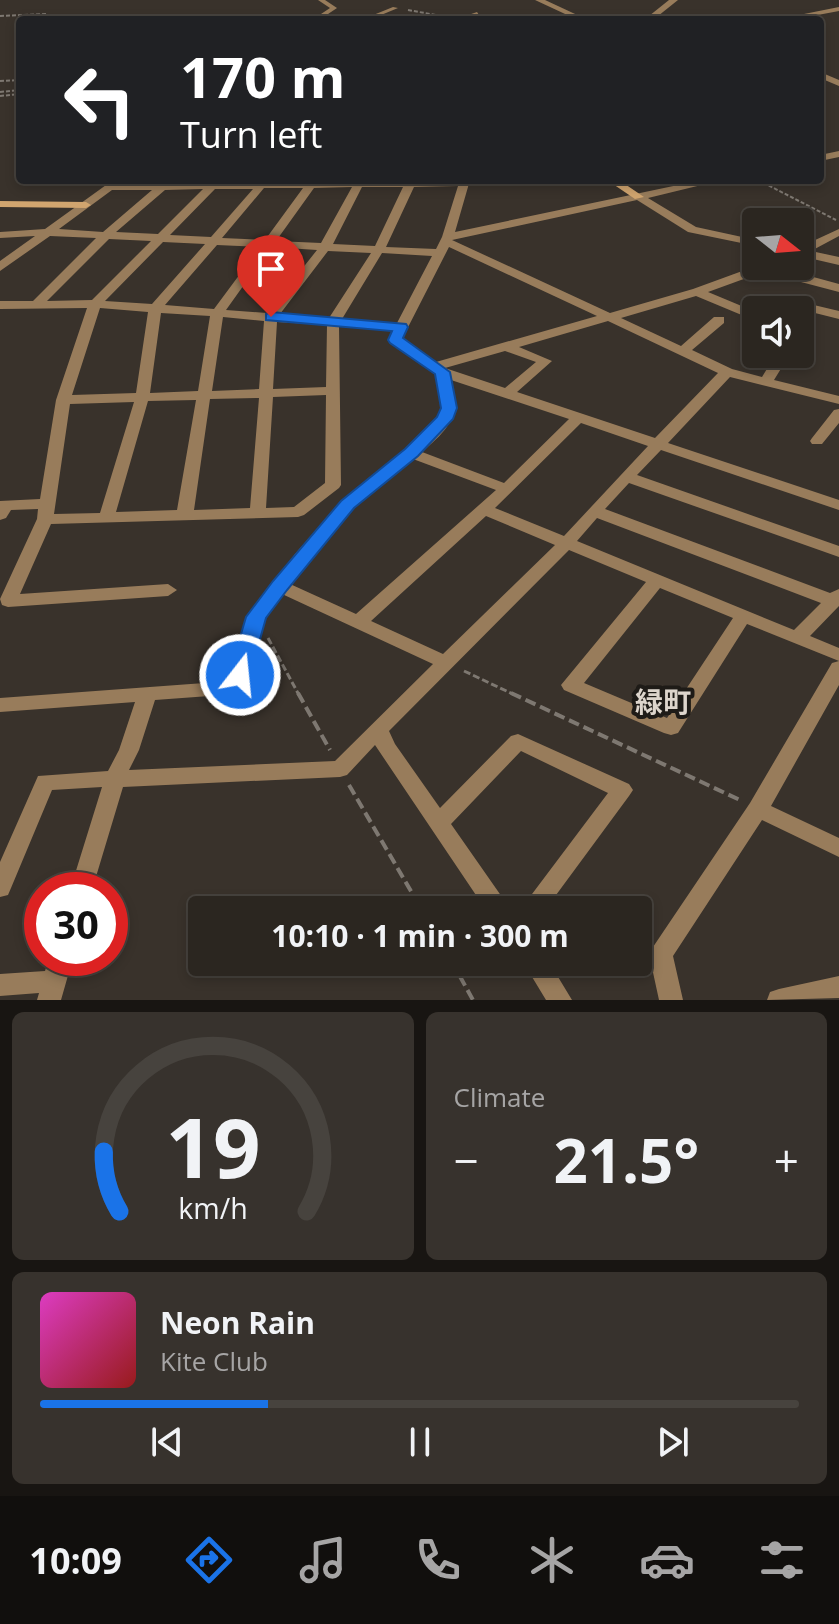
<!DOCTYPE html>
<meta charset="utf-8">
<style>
:root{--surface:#2b2620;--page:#37322d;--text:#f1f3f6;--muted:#a6a5a5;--line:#47433e;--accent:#1a73e8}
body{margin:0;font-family:"Open Sans","Noto Sans JP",sans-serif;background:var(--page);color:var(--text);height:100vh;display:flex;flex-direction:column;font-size:30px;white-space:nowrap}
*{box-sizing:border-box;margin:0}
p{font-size:26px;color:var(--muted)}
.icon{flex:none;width:44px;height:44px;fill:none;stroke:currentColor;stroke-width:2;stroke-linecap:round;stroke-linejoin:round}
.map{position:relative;height:1000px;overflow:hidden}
.drawer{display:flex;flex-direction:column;gap:12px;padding:12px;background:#181512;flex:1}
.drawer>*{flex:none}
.guide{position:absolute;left:16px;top:16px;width:808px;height:168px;border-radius:8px;box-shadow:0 4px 12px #0003,0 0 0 2px var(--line);background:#202124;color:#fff;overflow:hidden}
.needle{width:52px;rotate:107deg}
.controls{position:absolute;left:742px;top:208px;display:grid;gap:16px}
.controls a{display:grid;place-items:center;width:72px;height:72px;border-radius:8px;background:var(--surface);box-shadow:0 4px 12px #0003,0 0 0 2px var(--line);font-size:40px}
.speed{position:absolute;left:24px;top:872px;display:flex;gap:16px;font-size:40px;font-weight:700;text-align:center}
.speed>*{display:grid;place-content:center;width:104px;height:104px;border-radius:50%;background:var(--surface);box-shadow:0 4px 12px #0003,0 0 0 2px var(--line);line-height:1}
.speed .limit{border:12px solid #d22;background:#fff;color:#111}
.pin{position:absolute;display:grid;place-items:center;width:68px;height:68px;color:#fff;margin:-82px -34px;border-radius:50% 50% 50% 0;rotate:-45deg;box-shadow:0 0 8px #0007}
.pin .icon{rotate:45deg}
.me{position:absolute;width:88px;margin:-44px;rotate:16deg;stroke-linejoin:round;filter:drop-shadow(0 0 6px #0008)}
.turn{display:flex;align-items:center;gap:28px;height:168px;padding:0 32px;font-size:36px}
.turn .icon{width:104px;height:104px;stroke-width:2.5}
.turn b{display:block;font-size:56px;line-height:68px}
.big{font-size:60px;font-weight:700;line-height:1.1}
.drawer .card{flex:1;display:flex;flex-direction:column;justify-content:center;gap:12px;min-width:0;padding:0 28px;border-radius:12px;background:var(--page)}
.drawer .dial{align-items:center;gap:0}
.dial svg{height:208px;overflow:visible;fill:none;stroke:var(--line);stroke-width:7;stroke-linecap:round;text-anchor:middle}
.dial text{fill:var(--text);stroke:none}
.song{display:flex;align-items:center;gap:24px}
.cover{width:96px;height:96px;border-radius:12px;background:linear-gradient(135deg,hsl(310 70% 55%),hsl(0 70% 35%))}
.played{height:8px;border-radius:4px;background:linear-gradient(90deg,var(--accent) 30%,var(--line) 30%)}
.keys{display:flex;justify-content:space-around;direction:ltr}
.heat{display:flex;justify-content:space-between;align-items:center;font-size:44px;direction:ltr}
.drawer .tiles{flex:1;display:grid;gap:12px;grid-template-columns:1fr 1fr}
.card:last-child{grid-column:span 2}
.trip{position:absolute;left:188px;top:896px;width:464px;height:80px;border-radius:8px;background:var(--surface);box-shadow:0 4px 12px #0003,0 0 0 2px var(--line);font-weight:700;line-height:80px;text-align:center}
.menu{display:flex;height:128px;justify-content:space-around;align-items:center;background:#110f0d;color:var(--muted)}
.menu .icon{width:56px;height:56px}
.menu .selected{color:var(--accent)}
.menu b{font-size:36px;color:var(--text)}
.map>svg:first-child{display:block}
</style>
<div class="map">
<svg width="839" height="1000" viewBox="0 0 839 1000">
<rect width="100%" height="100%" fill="#39322b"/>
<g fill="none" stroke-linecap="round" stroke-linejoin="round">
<path stroke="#7e7871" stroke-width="2" stroke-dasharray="4 2" stroke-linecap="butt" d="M408,10L447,17
M0,16L46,14
M0,81L20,80
M0,92L20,90
M0,96L20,94
M758,180L836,220"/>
<path stroke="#7e7871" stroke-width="3" stroke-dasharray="7 3" stroke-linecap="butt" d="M268,638L299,695
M464,671L515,695"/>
<path stroke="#7e7871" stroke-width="4" stroke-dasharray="11 5" stroke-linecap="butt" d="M298,693L330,750
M511,693L740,800
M349,785L422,910
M452,962L473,1000"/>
<path fill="#987c5b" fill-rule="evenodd" d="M318,0H325L337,8L319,20H312L330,8Z
M393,7L398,8L369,20H361Z
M477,12L479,15L463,20H454Z"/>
<path fill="#987c5b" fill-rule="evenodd" d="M535,0H545L588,20H578Z
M669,0H678L653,20H644Z
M839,7V11L791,20H774Z
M820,72L839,80V86L820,78Z
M839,151V157L820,161V155Z
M113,180H123L121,184L258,182L260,180H271L270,182L470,180L455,232L702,180H722L648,198L696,227L756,240V246L688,232L637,200L452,240L610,313L693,289L756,266H773L839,284V292L763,272L708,292L756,312V321L696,296L621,318L681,346L714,317H724V323L692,350L732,369L762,377L776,354H790L774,380L839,396V404L730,377L668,443L839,500V510L661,450L637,475L839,546V557L629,483L605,509L830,593L839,589V606L810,636L839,648V661L747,624L678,733L671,735L664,733L564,690L561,685L646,582L569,550L389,731L395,744L440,808L511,736L518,734L629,784L633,790L629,796L545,910H520L608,793L521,751L451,824L511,910H486L375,745L347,775L340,777L123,787L92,890H70L102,787L52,790L11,888L8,895L0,897V862L38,776L108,771L119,750L135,702L0,712V698L218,682L231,668L241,634L250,614L295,554L342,501L430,428L442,408L435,374L390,343L388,340L393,330L339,326L341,485L339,488L304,515L298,517L51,524L20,594L168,584L177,590L168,596L8,607L2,605L0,599L37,519L38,509L11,510L6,518L0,520V501L40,499L56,400L87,308L0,309V301H33L96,238L50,236L0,271V261L35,236L0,238V232L45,229ZM458,186L442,237L436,249L386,247L414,187ZM352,187L321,243L276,241L314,188ZM362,187H403L375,246L333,244ZM264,188H303L265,240L222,238ZM203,189L158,234L116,232L165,190ZM215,189H253L211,237L170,235ZM112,190H152L103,232L59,229ZM109,239L151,241L92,300L47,301ZM163,242L205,244L152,304L105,301ZM217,245L260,247L214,309L165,305ZM271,247L317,250L267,313L226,310ZM449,247L597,316L436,362L402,339ZM328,251L371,253L329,318L280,314ZM382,253L432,256L397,323L342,319ZM100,308L148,312L136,393L72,395ZM161,313L210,316L198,391L150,393ZM223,317L264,321L259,389L212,391ZM608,321L718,373L655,438L517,392L552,361L519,347ZM277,322L327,325L326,387L273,389ZM505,351L536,362L505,388L445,368ZM451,380L569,419L504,483L422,452C449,428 461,417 451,380ZM326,395L325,483L294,507L266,508L273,397ZM259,398L250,508L194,510L210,399ZM196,400L177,510L116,512L148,401ZM134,402L100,513L54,514L70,404ZM581,423L648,446L564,536L495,508ZM413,459L496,490L356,614L290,584L354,507ZM486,516L555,545L443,654L371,621ZM597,518L821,603L794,630L577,541ZM660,588L733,618L667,718L584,683ZM282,594L433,664L335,761L129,770L139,750L155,700L223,695C254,686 252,650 262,626C267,614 275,604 282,594Z
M839,229V236L811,251L839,257V265L800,256V247Z
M797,301L839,311V319L799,309L782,310Z
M839,409V423L822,444H812L810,441L812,438L834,410Z
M839,661V685L771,806L839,838V857L762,820L673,956L683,1000H659L649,954L653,947L750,803L832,663Z
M49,958H73L61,1000H37L39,993L0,996V974L45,971Z
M523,962H549L572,1000H546Z
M839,976V998L767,1000L770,992L779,989Z"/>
<path fill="#d1a56f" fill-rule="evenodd" d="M607,180H619L644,197L635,199Z
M0,201L86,202L91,205L86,208L0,207Z"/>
</g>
<path fill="#1a73e8" stroke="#114b97" stroke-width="2" d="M271,312L406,324L408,327L403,338L450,372L457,408L453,419L418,456L354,508L287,590L266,618L250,675L247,681H232L229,675L246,617L273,581L341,501L405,449L437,417L441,408L435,374L390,343L388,340L392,331L266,320V314Z"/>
<g text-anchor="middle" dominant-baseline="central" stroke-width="8" stroke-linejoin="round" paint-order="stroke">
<g font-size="28" font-weight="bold" fill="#ddd5cc" stroke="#1e1b17">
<text x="663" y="701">緑町</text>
</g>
</g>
</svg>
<div class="controls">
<a><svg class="needle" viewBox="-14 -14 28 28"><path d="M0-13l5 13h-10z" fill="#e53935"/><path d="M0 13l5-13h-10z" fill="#a6a5a5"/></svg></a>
<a><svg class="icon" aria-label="sound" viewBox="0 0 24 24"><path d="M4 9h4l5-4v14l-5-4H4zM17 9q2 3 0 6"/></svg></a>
</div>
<div class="speed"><div class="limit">30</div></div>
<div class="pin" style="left:271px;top:317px;background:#d93025"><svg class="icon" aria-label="arrive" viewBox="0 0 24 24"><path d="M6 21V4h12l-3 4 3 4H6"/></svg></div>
<svg class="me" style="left:240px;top:675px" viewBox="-20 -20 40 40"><circle r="17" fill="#1a73e8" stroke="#fff" stroke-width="3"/><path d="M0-11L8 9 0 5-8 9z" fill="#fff"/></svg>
<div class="trip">10:10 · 1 min · 300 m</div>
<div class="guide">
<div class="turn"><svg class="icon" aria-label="left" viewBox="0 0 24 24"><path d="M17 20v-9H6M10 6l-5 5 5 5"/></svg><div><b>170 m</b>Turn left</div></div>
</div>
</div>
<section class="drawer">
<div class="tiles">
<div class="card dial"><svg viewBox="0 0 100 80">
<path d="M14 69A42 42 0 1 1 86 69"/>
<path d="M14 69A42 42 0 0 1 8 46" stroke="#1a73e8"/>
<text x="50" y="56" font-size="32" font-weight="700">19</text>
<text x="50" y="72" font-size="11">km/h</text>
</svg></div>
<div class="card"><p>Climate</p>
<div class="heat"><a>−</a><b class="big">21.5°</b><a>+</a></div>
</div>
<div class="card">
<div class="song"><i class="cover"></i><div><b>Neon Rain</b><p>Kite Club</p></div></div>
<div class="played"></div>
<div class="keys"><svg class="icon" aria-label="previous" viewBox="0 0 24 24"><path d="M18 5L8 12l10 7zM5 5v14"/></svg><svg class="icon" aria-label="pause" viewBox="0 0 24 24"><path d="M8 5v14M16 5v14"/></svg><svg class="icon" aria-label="next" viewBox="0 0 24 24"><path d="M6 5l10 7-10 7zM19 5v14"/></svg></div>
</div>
</div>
</section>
<nav class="menu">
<b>10:09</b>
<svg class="icon selected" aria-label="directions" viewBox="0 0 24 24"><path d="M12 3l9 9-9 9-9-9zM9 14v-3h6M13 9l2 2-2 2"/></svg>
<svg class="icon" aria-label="music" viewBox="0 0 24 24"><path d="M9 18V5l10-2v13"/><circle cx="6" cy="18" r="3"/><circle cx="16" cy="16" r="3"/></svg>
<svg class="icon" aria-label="phone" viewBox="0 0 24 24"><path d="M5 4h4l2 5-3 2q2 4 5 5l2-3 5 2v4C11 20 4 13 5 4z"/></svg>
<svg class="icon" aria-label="climate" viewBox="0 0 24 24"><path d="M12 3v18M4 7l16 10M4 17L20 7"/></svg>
<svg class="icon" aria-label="car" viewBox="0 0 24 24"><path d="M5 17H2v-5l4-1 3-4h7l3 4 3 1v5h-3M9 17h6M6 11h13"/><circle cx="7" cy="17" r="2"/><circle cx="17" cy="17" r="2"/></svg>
<svg class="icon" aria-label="filters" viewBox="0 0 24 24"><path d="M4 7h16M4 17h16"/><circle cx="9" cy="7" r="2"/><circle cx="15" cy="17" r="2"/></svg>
</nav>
